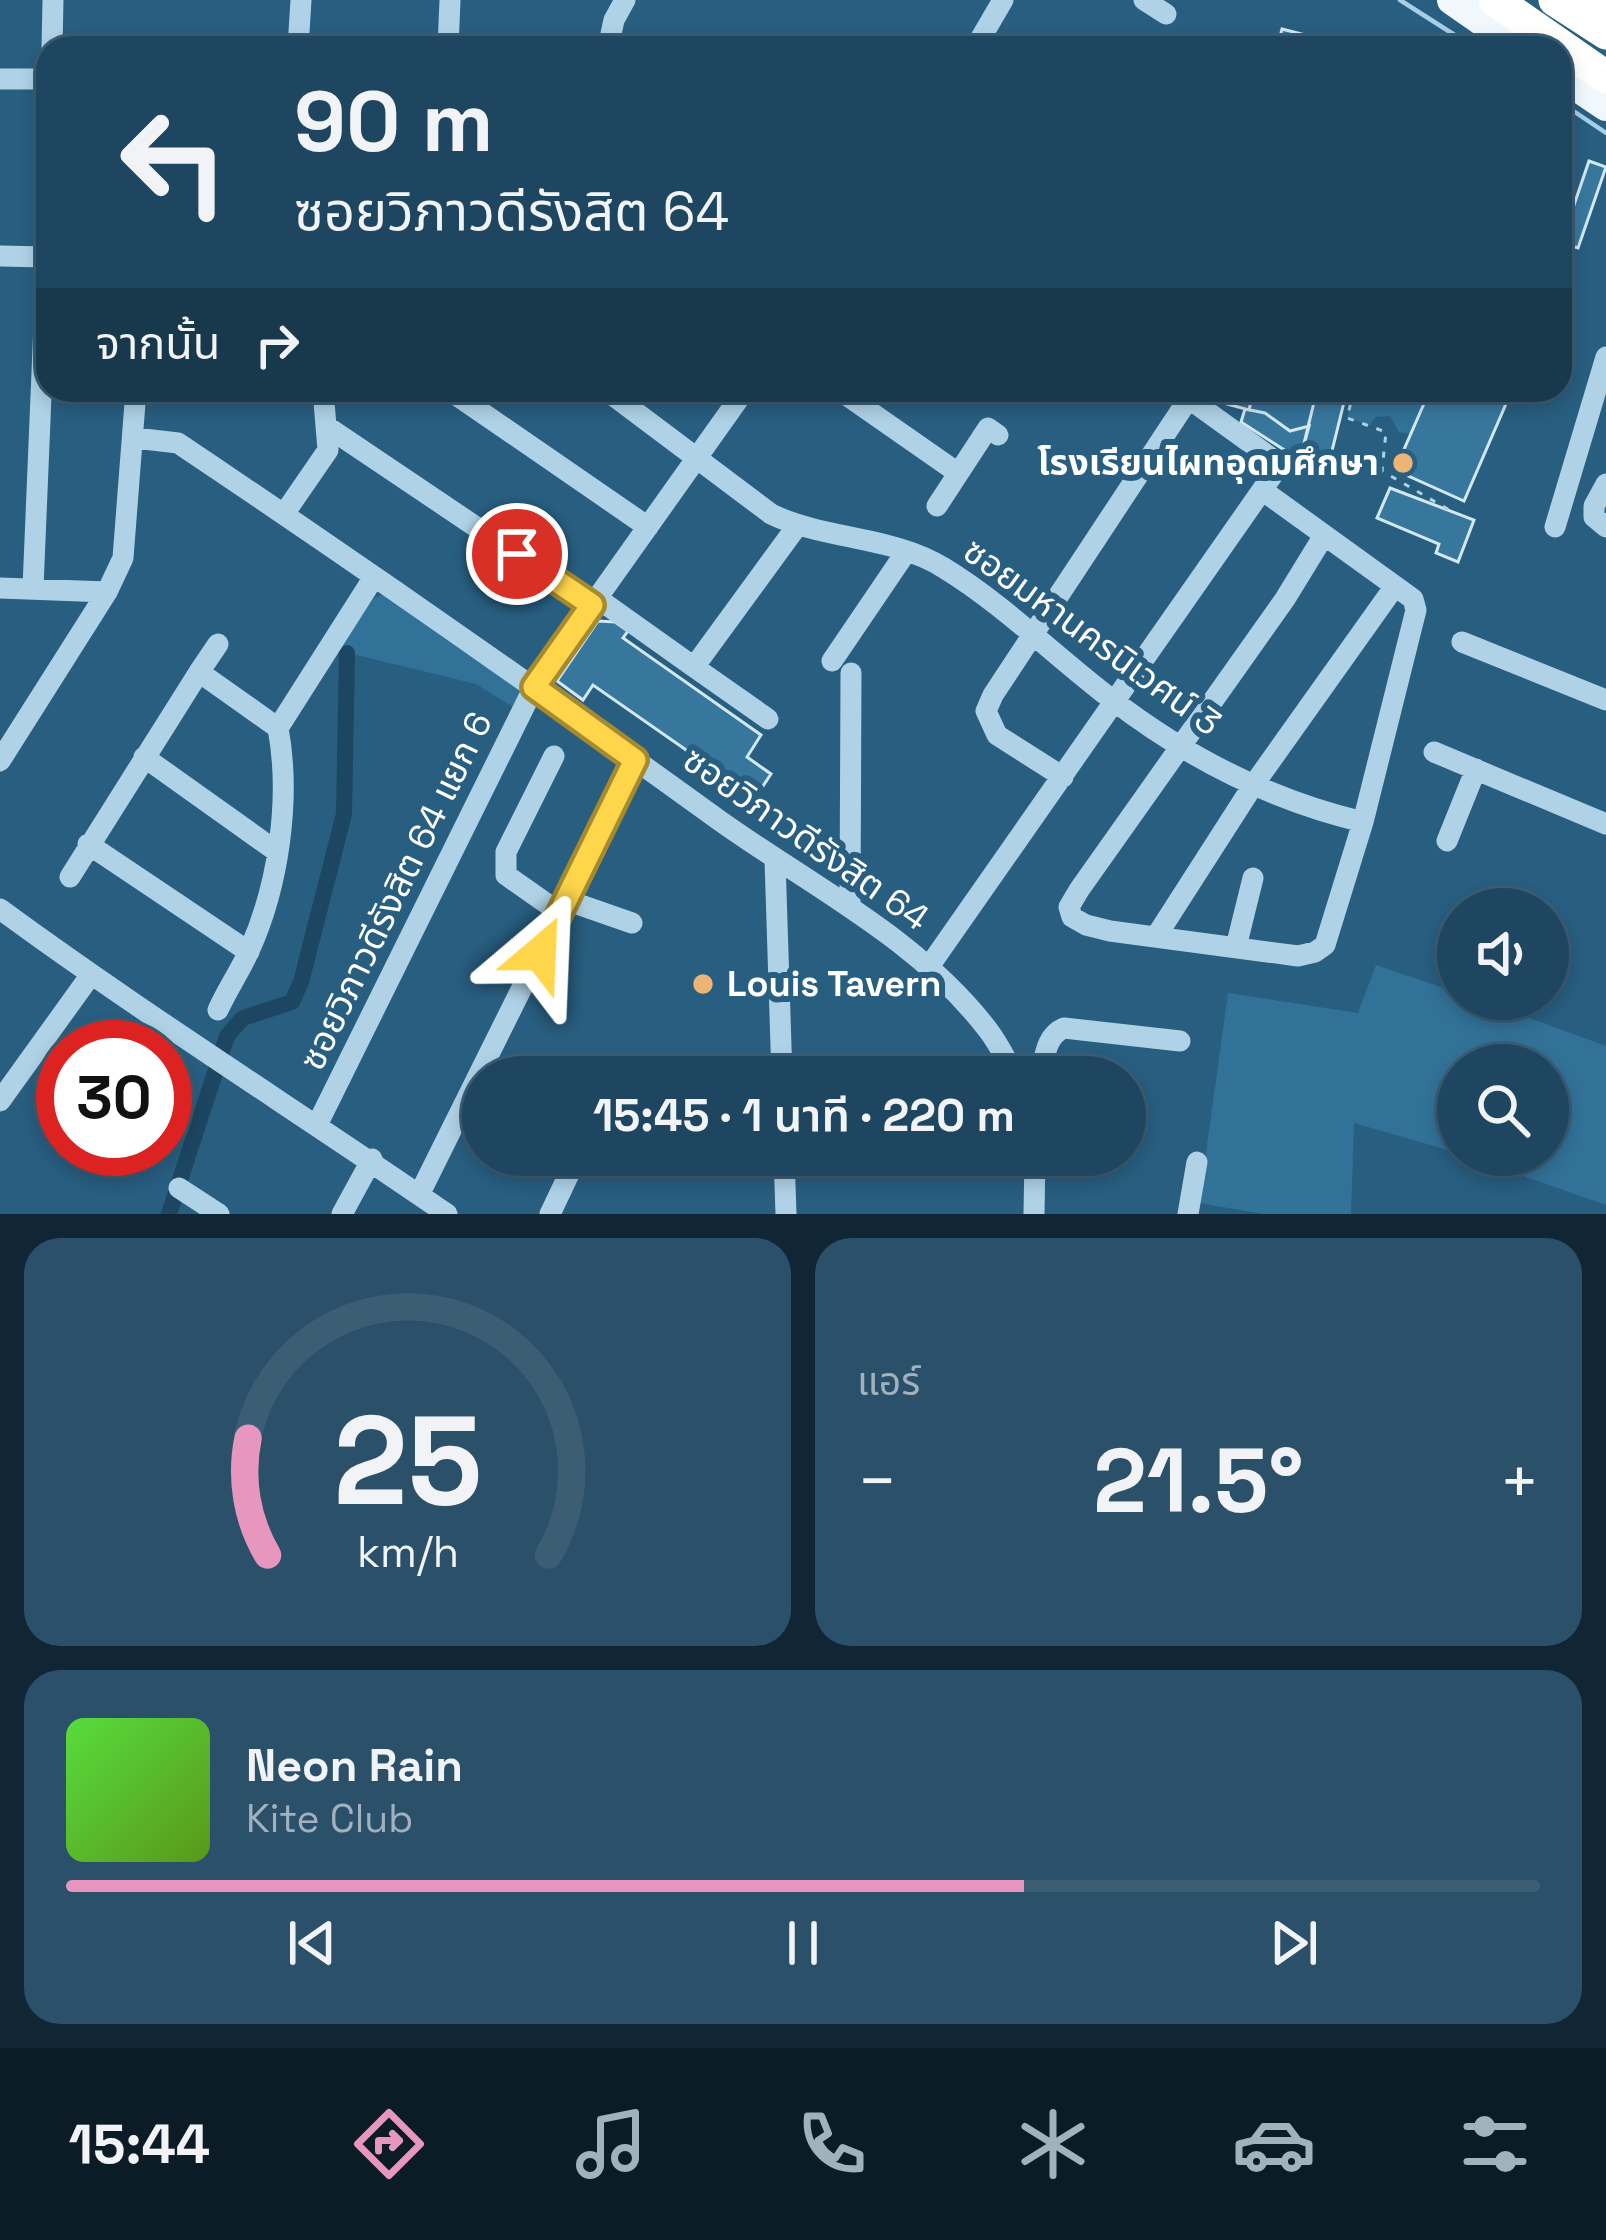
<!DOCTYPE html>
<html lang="th">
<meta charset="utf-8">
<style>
:root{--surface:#1e4660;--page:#2b5069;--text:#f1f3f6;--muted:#a1b1bd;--line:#3c5e75;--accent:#e797bd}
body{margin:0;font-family:"Space Grotesk","Noto Sans Thai",sans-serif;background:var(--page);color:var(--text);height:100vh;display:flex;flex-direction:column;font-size:45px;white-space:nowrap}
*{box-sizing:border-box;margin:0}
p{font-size:39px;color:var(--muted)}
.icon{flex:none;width:66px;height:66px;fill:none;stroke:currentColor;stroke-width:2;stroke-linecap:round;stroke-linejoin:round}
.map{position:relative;height:1214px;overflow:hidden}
.drawer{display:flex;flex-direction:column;gap:24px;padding:24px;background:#102635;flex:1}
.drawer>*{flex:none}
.guide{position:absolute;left:36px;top:36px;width:1536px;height:366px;border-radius:36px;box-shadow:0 6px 18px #0003,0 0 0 3px var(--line);background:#1e4660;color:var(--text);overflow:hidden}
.controls{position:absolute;left:1437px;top:888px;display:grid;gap:24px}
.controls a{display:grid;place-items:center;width:132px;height:132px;border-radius:50%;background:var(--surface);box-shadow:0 6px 18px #0003,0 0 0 3px var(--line);font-size:60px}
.speed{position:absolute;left:36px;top:1020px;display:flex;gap:24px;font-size:60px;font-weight:700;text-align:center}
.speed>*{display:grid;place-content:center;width:156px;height:156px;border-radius:50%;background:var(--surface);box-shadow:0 6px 18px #0003,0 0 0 3px var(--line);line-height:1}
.speed .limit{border:18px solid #d22;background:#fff;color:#111}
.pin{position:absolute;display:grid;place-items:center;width:102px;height:102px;color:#fff;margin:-51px;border:6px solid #fff;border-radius:50%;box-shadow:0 3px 12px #0007}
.me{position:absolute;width:132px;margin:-66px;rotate:26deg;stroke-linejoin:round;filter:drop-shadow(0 0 9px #0008)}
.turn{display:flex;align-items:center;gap:42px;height:252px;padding:0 60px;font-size:54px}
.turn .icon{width:156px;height:156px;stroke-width:2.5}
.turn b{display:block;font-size:84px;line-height:102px}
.then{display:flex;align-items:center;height:114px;padding:0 60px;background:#0003;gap:24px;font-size:45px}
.big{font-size:90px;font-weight:600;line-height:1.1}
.drawer .card{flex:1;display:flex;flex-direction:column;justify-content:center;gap:18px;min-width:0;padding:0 42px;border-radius:36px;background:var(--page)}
.drawer .dial{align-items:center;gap:0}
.dial svg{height:312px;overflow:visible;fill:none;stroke:var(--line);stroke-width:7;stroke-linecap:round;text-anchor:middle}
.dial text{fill:var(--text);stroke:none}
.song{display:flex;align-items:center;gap:36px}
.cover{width:144px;height:144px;border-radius:18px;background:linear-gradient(135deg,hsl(110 70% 55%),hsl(90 70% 35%))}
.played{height:12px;border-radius:6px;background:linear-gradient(90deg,var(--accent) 65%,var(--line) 65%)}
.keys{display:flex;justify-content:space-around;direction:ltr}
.heat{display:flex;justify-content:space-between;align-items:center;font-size:66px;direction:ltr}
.drawer .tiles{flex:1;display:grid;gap:24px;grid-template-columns:1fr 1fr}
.card:last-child{grid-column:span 2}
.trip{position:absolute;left:462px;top:1056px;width:684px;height:120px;border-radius:60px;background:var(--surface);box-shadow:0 6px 18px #0003,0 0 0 3px var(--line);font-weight:600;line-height:120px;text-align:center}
.menu{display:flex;height:192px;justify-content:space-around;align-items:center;background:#0c1c26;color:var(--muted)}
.menu .icon{width:84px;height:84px}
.menu .selected{color:var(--accent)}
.menu b{font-size:54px;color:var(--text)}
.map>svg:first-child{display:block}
</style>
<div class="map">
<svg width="1606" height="1214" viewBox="0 0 1606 1214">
<rect width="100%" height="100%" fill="#285e80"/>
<path fill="#327298" d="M1254,390H1317L1309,426L1290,431L1265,413L1249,410Z
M1354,390H1430L1411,434L1399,432L1390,416L1376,417L1370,425L1347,418Z
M383,595L525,691L516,709L476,684L336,650L374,598Z
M1376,965L1458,993V999H1477L1606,1046V1205L1464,1155H1548V1065H1458V1153L1354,1123L1351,1214H1264L1199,1203L1228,993L1358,1013Z"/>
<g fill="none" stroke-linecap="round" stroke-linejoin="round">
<path stroke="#a4cfe6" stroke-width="4.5" d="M1400,0L1475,48
M1560,102L1606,133"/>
<path stroke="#1c4661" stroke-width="16" d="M169,1214L227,1036L243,1018L292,1002L301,982L344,814L347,653"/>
</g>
<path fill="#38779d" stroke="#d2e8f5" stroke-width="3" d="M1282,29L1348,46V48H1277Z
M1589,161L1606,167L1578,248L1561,243Z
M1227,390H1254L1249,410L1223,403Z
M1317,390H1347L1328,467L1300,460Z
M1430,390H1512L1464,501L1395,470Z
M1245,409L1265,413L1290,431L1309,426L1300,460L1241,422Z
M1390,488L1474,520L1458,562L1436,553L1439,544L1377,518Z
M598,621L615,622L628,631L623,638L761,735L747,757L771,774L755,798L593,685L583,700L557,681Z"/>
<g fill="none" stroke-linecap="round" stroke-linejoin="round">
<path stroke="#afd2e6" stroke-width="3" stroke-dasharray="6 9" stroke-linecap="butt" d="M1364,48L1369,41L1379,48
M1354,390L1347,418L1386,432L1382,471L1451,511"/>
<path stroke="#afd2e6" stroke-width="21" d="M1144,0L1166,14
M52,48L53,0
M298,48L301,0
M448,48L450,0
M608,48L614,20L625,0
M975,48L1003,0
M0,79H48
M0,256L47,257
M449,390L648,527
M606,390L771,514C825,540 893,536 944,568C1003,604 1055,656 1110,698C1185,756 1270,800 1363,822
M839,390L958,473
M329,428L592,605
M135,438L178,443C360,565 539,690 716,818C809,885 918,938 988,1030C999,1044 1007,1062 1016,1077
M1606,484L1594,506V517L1606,527
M1262,490L1413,599L1416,610L1363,822L1325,945L1315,952L1298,956L1110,931L1086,925L1072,917L1069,907L1079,890L1285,599L1323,537
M937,506L988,428L998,435
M284,514L328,450L323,390
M1555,527L1606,357
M0,588L107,592
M33,588L48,228
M597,598L694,667L797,526
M1462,642L1606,700
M832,661L906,552
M694,667L768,719
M199,672L218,644
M1434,752L1606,824
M554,756L506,852V875L560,913
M144,757L276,851
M0,761L107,592L123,558L136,390
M1063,777L997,735L986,711L993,695L1189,398
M1447,841L1476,769
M88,844L249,952
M775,860L782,1077
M70,877L199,672L278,728
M566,900L632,923
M850,907L851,673
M0,909C146,1016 299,1112 447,1214
M1157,935L1252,787L1395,586
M1236,947L1253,878
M928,968L1274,473V460L1177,390
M218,1010C227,990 240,971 249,951C279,885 291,798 278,728L374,577
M616,1077L620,1067
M1040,1077C1045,1058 1045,1036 1064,1028L1180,1041
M0,1101L90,976
M317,1125L534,687L745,390
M784,1155L786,1214
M179,1188L219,1214
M419,1195L635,760
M342,1214L372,1159
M550,1214L578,1155
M1034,1214L1035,1155
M1188,1214L1197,1162"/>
<path stroke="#f0f7fd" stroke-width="30" d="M1452,0L1521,48
M1560,75L1606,106"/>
<path stroke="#fff" stroke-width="33" d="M1495,0L1606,77
M1555,0L1606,33
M1600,0L1606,4"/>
</g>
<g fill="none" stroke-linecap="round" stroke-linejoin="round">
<defs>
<path id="route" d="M517,554L592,605L534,687L635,760L540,953"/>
</defs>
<use href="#route" stroke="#a68a30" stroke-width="30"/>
<use href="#route" stroke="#ffd54a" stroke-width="21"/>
</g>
<g fill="#edb575" stroke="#285e80" stroke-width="4.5">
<circle cx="1403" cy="463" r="12"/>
<circle cx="703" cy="984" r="12"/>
</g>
<g text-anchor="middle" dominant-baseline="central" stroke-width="12" stroke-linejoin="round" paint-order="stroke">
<g font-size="36" font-weight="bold" fill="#fff" stroke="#285e80" text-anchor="end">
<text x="1379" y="463">โรงเรียนไผทอุดมศึกษา</text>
<text x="727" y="984" text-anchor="start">Louis Tavern</text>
</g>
<g font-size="36" fill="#fff" stroke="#285e80">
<text transform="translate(1092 637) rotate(36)">ซอยมหานครนิเวศน์ 3</text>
<text transform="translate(806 839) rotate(35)">ซอยวิภาวดีรังสิต 64</text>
<text transform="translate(396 891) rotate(-64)">ซอยวิภาวดีรังสิต 64 แยก 6</text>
</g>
</g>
</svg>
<div class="controls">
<a><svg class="icon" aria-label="sound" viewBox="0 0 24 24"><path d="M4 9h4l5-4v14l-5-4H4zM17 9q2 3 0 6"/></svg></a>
<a><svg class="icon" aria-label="search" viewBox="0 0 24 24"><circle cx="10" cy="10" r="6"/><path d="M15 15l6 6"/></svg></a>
</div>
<div class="speed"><div class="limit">30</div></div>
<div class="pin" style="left:517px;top:554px;background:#d93025"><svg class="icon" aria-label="arrive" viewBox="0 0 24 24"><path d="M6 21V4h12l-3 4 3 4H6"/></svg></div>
<svg class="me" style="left:540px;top:953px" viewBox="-20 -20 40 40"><path d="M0-17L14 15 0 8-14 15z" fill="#ffd54a" stroke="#fff" stroke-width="4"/></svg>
<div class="trip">15:45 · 1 นาที · 220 m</div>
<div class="guide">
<div class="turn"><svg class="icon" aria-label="left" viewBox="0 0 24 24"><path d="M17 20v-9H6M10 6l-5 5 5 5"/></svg><div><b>90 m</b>ซอยวิภาวดีรังสิต 64</div></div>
<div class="then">จากนั้น<svg class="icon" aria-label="right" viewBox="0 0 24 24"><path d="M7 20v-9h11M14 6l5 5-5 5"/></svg></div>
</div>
</div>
<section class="drawer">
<div class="tiles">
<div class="card dial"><svg viewBox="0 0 100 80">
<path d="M14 69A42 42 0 1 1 86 69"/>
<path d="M14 69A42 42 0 0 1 9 39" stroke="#e797bd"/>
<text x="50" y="56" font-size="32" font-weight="700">25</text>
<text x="50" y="72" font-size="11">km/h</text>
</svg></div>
<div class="card"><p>แอร์</p>
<div class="heat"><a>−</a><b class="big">21.5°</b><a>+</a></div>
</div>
<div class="card">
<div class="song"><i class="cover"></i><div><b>Neon Rain</b><p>Kite Club</p></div></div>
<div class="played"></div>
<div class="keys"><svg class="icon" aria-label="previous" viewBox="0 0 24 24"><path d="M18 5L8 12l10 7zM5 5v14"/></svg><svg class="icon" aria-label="pause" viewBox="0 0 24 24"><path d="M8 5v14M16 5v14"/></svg><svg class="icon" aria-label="next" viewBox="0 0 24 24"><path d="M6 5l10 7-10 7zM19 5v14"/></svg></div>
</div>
</div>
</section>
<nav class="menu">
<b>15:44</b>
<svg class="icon selected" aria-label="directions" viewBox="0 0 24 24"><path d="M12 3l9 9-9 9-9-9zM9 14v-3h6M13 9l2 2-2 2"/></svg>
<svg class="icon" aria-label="music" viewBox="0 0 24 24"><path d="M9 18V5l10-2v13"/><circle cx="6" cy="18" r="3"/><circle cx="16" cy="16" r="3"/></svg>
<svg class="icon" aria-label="phone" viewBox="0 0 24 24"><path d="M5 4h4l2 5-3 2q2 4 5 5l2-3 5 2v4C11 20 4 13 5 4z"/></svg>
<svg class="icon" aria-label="climate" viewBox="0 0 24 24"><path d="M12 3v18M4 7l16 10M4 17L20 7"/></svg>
<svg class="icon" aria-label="car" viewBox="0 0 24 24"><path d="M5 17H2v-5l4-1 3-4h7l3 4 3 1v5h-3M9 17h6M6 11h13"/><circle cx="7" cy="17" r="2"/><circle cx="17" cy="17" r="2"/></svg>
<svg class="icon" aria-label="filters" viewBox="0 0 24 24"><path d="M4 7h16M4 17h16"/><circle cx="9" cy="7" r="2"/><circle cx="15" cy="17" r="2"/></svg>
</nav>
